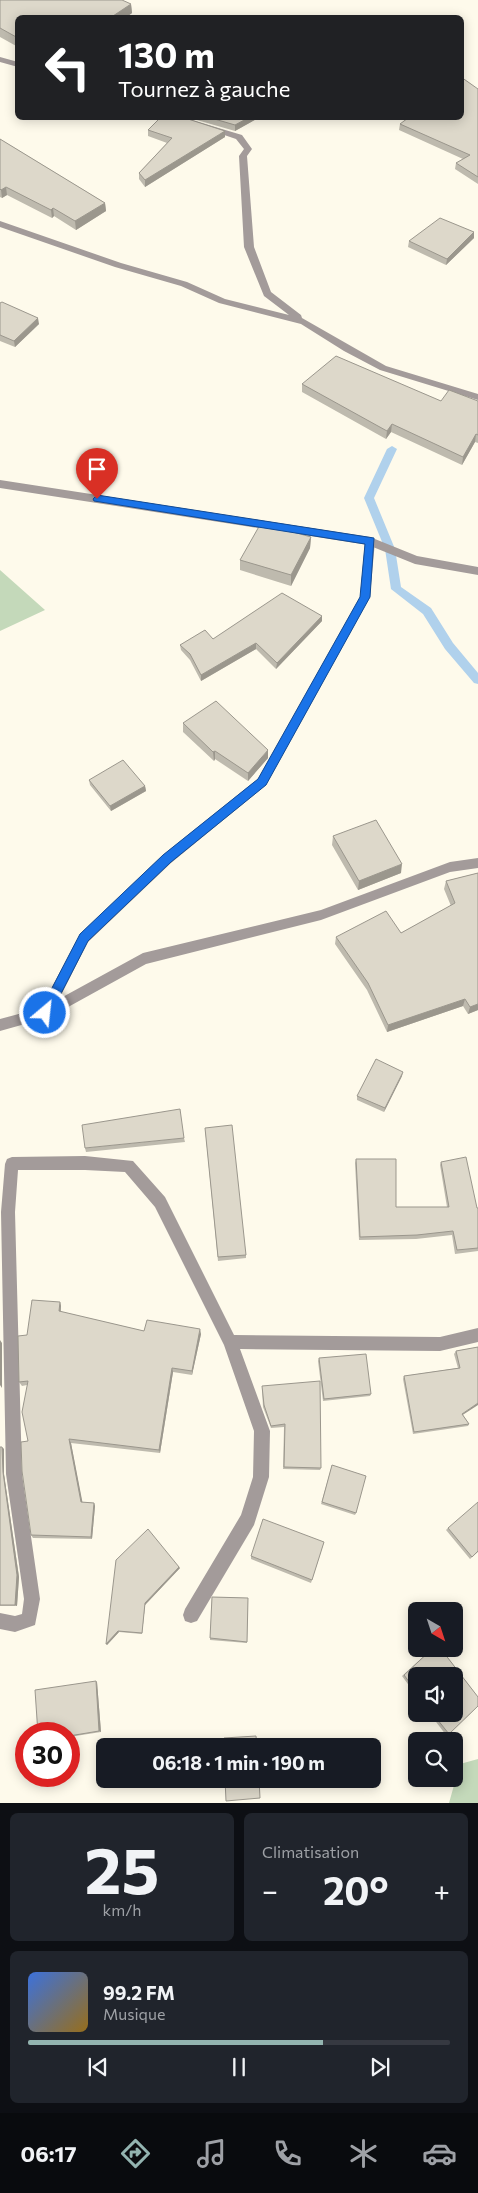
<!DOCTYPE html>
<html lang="fr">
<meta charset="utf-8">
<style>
:root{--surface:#171b24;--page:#20242c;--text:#f1f3f6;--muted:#9ea1a6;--line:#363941;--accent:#93b4b0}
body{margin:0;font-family:Commissioner,sans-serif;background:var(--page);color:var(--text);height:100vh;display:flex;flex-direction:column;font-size:19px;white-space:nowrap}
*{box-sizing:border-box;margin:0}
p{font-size:16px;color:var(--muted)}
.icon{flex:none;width:28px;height:28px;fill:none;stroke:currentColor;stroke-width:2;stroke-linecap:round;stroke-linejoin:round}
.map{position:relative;height:1803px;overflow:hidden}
.side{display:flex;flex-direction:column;gap:10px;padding:10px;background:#0d0f14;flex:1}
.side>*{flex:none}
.top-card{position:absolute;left:15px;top:15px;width:449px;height:105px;border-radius:8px;box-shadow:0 2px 12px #0003;background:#202124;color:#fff;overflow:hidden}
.needle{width:32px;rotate:141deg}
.fabs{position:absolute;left:408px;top:1602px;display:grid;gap:10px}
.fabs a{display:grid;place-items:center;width:55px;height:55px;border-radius:8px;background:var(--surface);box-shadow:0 2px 12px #0003;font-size:25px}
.speed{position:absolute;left:15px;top:1722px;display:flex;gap:10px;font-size:25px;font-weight:700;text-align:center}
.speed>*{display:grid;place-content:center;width:65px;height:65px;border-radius:50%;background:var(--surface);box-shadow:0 2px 12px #0003;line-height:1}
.speed .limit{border:8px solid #d22;background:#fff;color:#111}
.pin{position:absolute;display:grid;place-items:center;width:42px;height:42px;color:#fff;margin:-51px -21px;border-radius:50% 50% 50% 0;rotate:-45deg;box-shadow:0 0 5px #0007}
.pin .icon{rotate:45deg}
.me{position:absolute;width:55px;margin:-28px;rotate:28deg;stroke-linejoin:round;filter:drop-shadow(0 0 4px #0008)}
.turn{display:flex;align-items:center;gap:18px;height:105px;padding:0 20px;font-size:22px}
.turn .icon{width:65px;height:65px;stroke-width:2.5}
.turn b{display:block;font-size:35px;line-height:42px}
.big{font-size:38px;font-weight:700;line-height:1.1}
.side .card{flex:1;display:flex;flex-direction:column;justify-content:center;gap:8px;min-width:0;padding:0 18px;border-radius:8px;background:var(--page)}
.side .dial{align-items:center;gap:0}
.dial b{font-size:65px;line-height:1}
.song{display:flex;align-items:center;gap:15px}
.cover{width:60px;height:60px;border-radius:8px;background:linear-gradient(135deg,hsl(220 70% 55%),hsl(40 70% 35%))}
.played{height:5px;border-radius:2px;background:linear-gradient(90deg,var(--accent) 70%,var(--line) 70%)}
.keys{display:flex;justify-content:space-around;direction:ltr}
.heat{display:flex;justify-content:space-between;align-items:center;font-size:28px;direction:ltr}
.side .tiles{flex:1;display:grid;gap:10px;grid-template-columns:1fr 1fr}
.card:last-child{grid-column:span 2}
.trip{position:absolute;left:96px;top:1738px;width:285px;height:50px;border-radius:8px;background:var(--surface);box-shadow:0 2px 12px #0003;font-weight:700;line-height:50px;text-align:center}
.menu{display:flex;height:80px;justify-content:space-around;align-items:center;background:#090b0e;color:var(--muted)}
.menu .icon{width:35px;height:35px}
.menu .current{color:var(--accent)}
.menu b{font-size:22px;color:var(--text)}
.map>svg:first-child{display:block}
</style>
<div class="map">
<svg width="478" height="1803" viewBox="0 0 478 1803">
<rect width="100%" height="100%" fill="#fefaeb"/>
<path fill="#c4d9ba" d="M0,570L45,610L0,631Z
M478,1759V1803H449L460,1764Z"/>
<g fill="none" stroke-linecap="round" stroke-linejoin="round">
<path fill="#b0d1ec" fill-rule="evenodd" d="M392,446L397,449L374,498L395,549L401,587L431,608L453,643L478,673V684L474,683L445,649L423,614L391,589L385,549L364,498L387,449Z"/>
<path fill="#a39b9a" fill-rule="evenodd" d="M0,57L18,62V67L0,62Z
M174,118H185L242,135L252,149L247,156L254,247L271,292L301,315L302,318L386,366L478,394V400L380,370L344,351L301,324L219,303L181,286L115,267L0,227V221L121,263L187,282L225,299L289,315L264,296L244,247L239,156L244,149L236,139Z
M370,537L375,541L370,597L266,785L171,863L88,942L59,999L143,953L321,910L450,862L478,858V868L450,872L321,920L146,964L50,1017L0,1031V1019L41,1008L80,934L163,855L258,779L360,597L365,541Z
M85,1156L133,1161L165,1197L234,1335L440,1337L478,1328V1342L440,1351L240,1349L270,1431L269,1477L254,1525L197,1621L191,1623L185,1621L183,1615L185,1609L241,1515L253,1477L254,1431L224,1345L155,1207L125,1172L85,1170H18L15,1212L22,1474L40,1599L35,1625L15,1632L0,1629V1613L15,1616L22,1614L24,1599L6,1474L1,1212L5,1164L7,1159L12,1157Z"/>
<path fill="#a39b9a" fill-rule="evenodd" d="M0,480L370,537L417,556L478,567V575L415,564L368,545L0,488Z"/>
</g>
<path fill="#bebaae" d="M0,0L131,4L132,13L125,18H18V47L0,37Z
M478,89V184L455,169L456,163L463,159L399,130L400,124Z
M190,118H258L235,131Z
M148,130L225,137L145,187L139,179V173L167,143L148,136Z
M0,139L105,203L106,211L76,230L54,216L52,218L7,195L2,198L0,197Z
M474,232V238L446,265L408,247L409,241Z
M0,303L39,324L15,347L0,341Z
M302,384L441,401H478V443L475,442L462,465L391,432L386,439L302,392Z
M311,537L310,548L291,586L240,570V560Z
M322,616V621L276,669L256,649L201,681L190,660L181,650L180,645L213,639Z
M183,723L268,758L248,781L215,759L214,761L183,732Z
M89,780L145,786L146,791L111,811L90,785Z
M333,836L401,873L358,890L332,845Z
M478,873V1010L468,1014L463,1006L387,1032L367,990L335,944L336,937L401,933L451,906L444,889L446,881Z
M402,1076L384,1112L357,1100V1096Z
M205,1128L246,1255V1258L218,1261Z
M184,1138L185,1142L86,1152L85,1148Z
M356,1159L396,1207H447L440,1165L441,1162L477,1208H478V1251L455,1254L452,1235L416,1239L359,1240L355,1163Z
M60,1302L61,1306V1312L144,1331L201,1334L192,1375L173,1372L160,1453L71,1443L82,1502L94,1503L95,1506L92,1539L33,1538L31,1535L28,1441L27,1385L22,1386L19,1382L27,1335Z
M478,1347L463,1415L469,1424L468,1426L413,1434L403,1379L404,1376L458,1368L454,1354L456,1351Z
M319,1358L371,1394L370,1396L323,1401L318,1361Z
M262,1388L321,1468L320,1470L283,1469L284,1427L271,1428L263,1407Z
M0,1447L4,1449V1474L19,1577L17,1606H0Z
M332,1465L356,1513L355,1515L321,1504Z
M448,1528L478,1552L470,1559L446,1530Z
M324,1542L311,1583L251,1559V1556Z
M179,1567L180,1568L145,1605L142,1634L119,1632L107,1645L106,1644Z
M212,1597L248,1598L247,1643L210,1640Z
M432,1649H441L478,1697V1706L449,1734L446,1735L430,1714H454V1676H416V1695L402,1676Z
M97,1682L101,1732L69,1737V1734Z"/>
<path fill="#9b978d" d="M131,4L132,13L125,18H110Z
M248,118H258L235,131V125Z
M225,131V137L145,187V180Z
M6,187L7,195L2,198L1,190Z
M105,203L106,211L76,230L75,221Z
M53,208L54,216L52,218L51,210Z
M474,232V238L446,265L447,259Z
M38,318L39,324L15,347L14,341Z
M392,424L391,432L386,439L387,431Z
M476,434L475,442L462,465L463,457Z
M311,537L310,548L291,586V575Z
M322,616V621L276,669L277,663Z
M256,643V649L201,681V675Z
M268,750V758L248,781V773Z
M215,751V759L214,761L213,752Z
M145,786L146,791L111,811L110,806Z
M402,864L401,873L358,890L359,881Z
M465,999L463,1006L387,1032L388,1025Z
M478,1004V1010L468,1014L470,1007Z
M403,1072L402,1076L384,1112L385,1108Z
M60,1302L61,1306L60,1316L59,1311Z
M200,1329L201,1334L192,1375V1371Z
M0,1340L2,1343V1388L0,1385Z
M172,1368L173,1372L160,1453L159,1450Z
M478,1403V1405L461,1416L462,1414Z
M69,1439L71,1443L83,1505L81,1502Z
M2,1447L4,1449V1474L19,1577L17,1606L15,1605L3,1472Z
M94,1503L95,1506L92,1539L91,1537Z
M179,1567L180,1568L145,1605L142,1634V1633L145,1603Z
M118,1631L119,1632L107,1645L106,1644Z
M96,1681L97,1682L101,1732L99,1731Z"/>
<path fill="#ddd8ca" stroke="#9b978d" d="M0,0H122L131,4L110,18H18V38L0,28Z
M461,77L478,89V177L456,163L470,155L400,124L408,118H461Z
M160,118H185L225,131L145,180L139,173L172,138L148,130Z
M211,118H248L235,125Z
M0,139L105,203L75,221L53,208L51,210L6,187L1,190L0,189Z
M440,218L474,232L447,259L409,241Z
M2,302L38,318L14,341L0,335V303Z
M336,356L441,401L449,390L478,401V435L476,434L463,457L392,424L387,431L302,384Z
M261,523L311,537L291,575L240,560Z
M282,593L322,616L277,663L256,643L201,675L190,654L180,645L205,630L213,639Z
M216,701L268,750L248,773L215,751L213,752L183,723Z
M123,760L145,786L110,806L89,780Z
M376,820L402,864L359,881L333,836Z
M478,873V1004L470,1007L465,999L388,1025L368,983L336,937L386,911L401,933L455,903L446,881Z
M376,1059L403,1072L385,1108L357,1096Z
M180,1109L184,1138L85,1148L82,1125Z
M232,1125L246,1255L218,1257L205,1128Z
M466,1157L477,1208H478V1248L457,1250L453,1231L417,1235L360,1237L356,1159H396V1207H449L441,1162Z
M32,1300L60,1302L59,1311L144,1331L147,1320L200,1329L192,1371L172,1368L159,1450L69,1439L81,1502L94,1503L91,1537L31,1535L22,1471L21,1442L28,1441L22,1412L28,1381L19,1382L18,1336L27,1335Z
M478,1347V1403L462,1414L469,1424L414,1432L404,1376L460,1368L456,1351Z
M366,1354L371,1394L324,1399L319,1358Z
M320,1381L321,1468L284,1467L285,1424L271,1426L264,1405L262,1386Z
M0,1447H2L3,1472L17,1575L15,1605H0Z
M332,1465L366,1476L356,1513L322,1502Z
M478,1502V1551L472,1557L448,1528Z
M263,1519L324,1542L312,1580L251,1556Z
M148,1529L179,1567L145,1603L142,1633L118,1631L106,1644L116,1560Z
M212,1597L248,1598L247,1642L210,1638Z
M432,1649H441L478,1697V1706L449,1734L433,1714H454V1676H416V1691L404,1675Z
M96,1681L99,1731L69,1736V1734H38L35,1690Z
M256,1736L257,1746H224V1738Z
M225,1779H259L260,1798L226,1801Z"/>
<path fill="#1a73e8" stroke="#114b97" d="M97,495L374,538L370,597L266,785L171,862L88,941L49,1017L45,1019L39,1013L80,934L163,855L258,779L360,597L365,544L94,501L93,499Z"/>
</svg>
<div class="fabs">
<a><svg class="needle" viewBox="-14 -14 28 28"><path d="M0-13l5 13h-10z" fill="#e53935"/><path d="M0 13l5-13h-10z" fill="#9ea1a6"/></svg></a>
<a><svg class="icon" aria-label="sound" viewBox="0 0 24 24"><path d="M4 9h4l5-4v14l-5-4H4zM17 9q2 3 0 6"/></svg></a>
<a><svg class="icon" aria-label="search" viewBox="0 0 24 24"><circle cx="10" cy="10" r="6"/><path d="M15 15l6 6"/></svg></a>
</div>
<div class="speed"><div class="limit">30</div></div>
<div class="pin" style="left:97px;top:499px;background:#d93025"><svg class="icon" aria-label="arrive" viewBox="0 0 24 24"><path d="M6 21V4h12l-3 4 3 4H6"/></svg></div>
<svg class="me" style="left:45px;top:1013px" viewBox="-20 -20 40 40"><circle r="17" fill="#1a73e8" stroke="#fff" stroke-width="3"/><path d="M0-11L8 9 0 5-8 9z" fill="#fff"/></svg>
<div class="trip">06:18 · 1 min · 190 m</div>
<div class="top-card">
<div class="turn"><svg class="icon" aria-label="left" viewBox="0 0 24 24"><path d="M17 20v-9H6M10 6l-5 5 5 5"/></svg><div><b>130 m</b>Tournez à gauche</div></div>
</div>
</div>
<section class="side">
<div class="tiles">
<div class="card dial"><b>25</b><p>km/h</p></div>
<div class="card"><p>Climatisation</p>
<div class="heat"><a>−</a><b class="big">20°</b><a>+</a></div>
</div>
<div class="card">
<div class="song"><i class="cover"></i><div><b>99.2 FM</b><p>Musique</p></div></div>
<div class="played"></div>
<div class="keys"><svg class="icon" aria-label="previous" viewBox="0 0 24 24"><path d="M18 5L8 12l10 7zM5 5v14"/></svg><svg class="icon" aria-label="pause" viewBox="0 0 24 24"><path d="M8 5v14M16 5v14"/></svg><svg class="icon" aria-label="next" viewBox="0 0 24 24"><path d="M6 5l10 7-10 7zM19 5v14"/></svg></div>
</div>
</div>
</section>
<nav class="menu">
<b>06:17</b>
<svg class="icon current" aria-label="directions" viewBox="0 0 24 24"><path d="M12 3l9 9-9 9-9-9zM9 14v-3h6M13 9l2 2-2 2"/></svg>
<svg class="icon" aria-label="music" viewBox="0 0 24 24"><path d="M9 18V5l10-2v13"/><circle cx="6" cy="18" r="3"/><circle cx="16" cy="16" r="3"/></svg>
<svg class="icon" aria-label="phone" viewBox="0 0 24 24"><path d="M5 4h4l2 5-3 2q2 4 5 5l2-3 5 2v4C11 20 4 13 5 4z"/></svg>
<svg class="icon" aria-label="climate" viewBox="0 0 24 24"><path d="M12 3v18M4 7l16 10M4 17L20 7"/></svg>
<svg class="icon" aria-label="car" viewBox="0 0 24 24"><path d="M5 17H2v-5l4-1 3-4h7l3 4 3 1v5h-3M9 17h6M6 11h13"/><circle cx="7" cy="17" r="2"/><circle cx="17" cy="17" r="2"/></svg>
</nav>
